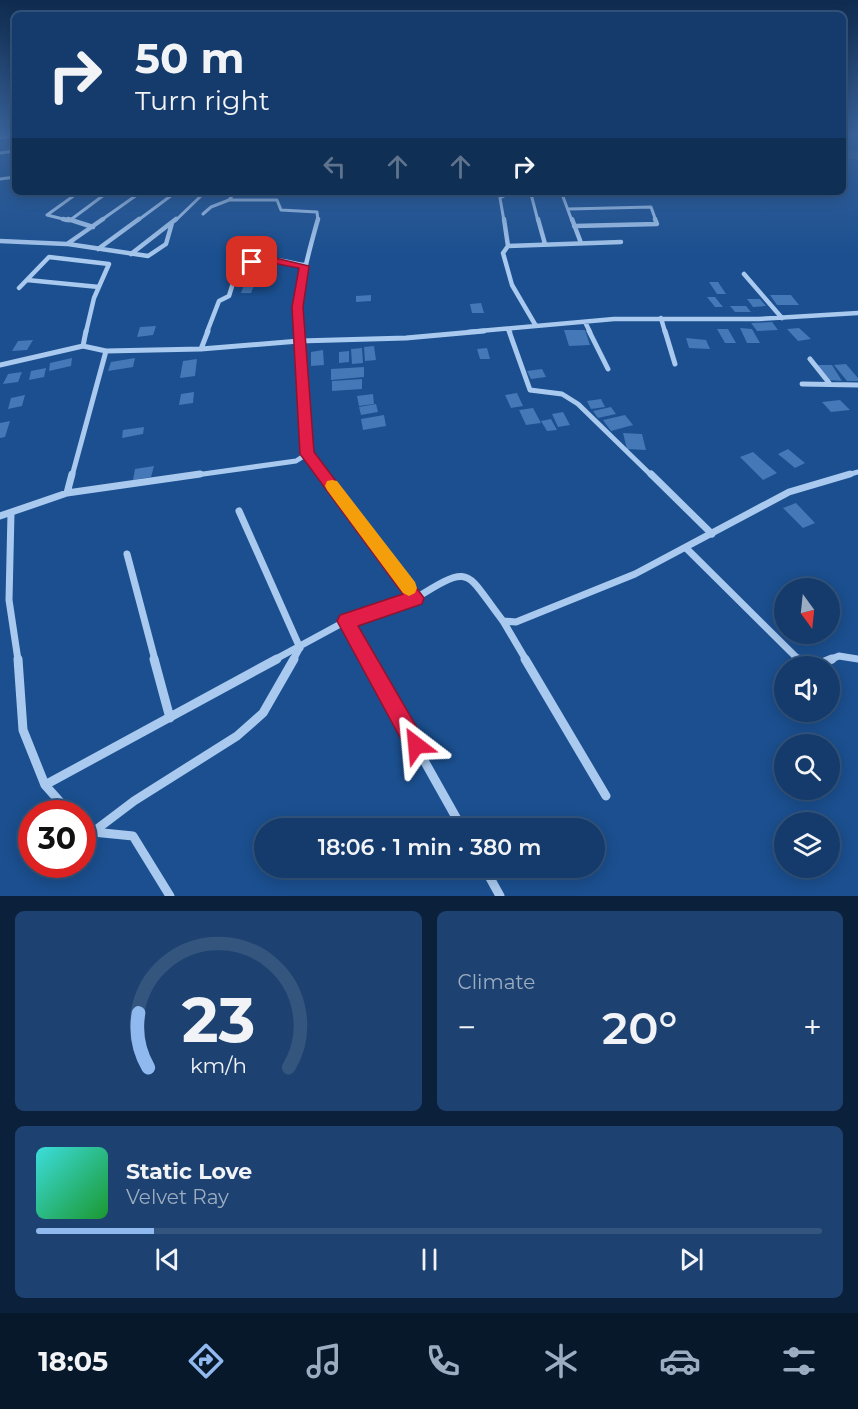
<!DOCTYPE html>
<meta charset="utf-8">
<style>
:root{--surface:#143b6b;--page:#1d4271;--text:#f1f3f6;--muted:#9dadc1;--line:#33557e;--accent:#90b9f0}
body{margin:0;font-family:Montserrat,sans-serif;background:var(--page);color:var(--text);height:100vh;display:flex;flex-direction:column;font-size:22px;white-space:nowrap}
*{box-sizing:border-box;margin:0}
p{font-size:20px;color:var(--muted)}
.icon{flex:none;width:33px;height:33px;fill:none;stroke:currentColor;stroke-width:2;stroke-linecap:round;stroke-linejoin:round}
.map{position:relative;height:896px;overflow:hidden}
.sheet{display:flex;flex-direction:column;gap:15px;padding:15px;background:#0b203b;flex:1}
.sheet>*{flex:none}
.top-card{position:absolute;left:12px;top:12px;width:834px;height:183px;border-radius:9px;box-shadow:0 3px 15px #0003,0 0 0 2px var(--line);background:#143b6b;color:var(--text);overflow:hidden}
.needle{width:39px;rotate:165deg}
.tools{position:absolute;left:774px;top:578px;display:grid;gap:12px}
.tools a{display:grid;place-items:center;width:66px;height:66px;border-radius:50%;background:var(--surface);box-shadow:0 3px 15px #0003,0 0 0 2px var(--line);font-size:30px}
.speed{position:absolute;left:18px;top:800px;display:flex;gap:12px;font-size:30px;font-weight:700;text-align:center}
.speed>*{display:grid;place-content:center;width:78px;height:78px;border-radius:50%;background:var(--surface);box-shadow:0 3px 15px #0003,0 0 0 2px var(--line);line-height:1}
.speed .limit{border:9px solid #d22;background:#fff;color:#111}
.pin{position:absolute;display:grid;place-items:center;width:51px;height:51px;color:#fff;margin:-26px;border-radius:12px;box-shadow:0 3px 9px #0006}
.me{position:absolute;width:66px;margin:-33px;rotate:331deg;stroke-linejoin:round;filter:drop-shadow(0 0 4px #0008)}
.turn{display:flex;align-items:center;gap:21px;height:126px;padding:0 24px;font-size:27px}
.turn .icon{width:78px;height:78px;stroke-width:2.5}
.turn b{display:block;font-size:42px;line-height:51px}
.lanes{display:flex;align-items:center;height:57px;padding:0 24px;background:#0003;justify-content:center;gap:30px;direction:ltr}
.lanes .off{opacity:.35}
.big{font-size:45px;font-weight:600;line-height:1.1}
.sheet .tile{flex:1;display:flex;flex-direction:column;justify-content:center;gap:9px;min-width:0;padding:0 21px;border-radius:9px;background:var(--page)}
.sheet .dial{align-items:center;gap:0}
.dial svg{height:156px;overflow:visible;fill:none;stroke:var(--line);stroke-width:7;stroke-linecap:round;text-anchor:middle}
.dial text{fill:var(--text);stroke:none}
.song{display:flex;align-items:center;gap:18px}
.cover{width:72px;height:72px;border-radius:9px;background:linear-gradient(135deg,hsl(180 70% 55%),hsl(130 70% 35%))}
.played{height:6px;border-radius:3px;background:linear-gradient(90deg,var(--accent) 15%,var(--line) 15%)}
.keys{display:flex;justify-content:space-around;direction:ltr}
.heat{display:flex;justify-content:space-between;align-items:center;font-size:33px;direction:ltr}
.sheet .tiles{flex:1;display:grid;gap:15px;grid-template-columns:1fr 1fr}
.tile:last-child{grid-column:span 2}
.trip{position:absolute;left:254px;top:818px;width:351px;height:60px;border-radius:30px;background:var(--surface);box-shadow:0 3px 15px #0003,0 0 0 2px var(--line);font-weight:600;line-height:60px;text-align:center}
.tab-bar{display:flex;height:96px;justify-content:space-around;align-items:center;background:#08182b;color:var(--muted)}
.tab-bar .icon{width:42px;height:42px}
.tab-bar .active{color:var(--accent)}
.tab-bar b{font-size:27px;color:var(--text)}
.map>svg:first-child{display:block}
</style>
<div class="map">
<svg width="858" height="896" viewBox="0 0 858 896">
<rect width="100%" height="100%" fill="#1b4f8f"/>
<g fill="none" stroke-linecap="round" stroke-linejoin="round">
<path fill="#3c6290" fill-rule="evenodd" d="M843,150L858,152V160L843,158Z"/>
</g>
<path fill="#4478b7" d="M709,282H718L726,294H717Z
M244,285H254L251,293H241Z
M371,295V301L356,302V296Z
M770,295H791L799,305H777Z
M707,297H715L723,307H715Z
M747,299H760L766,306L753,307Z
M481,303L484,313H472L470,304Z
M730,306H746L751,312H735Z
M772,322L778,330L757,331L751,323Z
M156,326L153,335L137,337L140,327Z
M740,328L752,329L760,343H747Z
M799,328L811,339L798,341L787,329Z
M717,329H728L736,343H725Z
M564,330H585L590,345L569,346Z
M686,338L706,340L710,349L689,348Z
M33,340L27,350L12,351L18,341Z
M374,346L376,360L365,361L364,347Z
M362,348L363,363L352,364L351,349Z
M487,348L490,359H480L477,349Z
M323,350L324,365L311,366V352Z
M349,351V362L339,363V352Z
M72,358L71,366L49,371L50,363Z
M135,358L133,367L108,371L111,362Z
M197,359L195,376L180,378L183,361Z
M846,364L858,378V381H847L834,365Z
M817,365H832L842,381L828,380Z
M364,367V377L331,380V369Z
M46,368L44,377L29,380L31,371Z
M542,369L546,377L531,379L527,371Z
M22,372L18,382L3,384L8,374Z
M362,379V389L332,391V381Z
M194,392L193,403L179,405L181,394Z
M517,393L523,406L511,408L505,395Z
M373,394L374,404L359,406L357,396Z
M25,395L22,406L8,409L11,398Z
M601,399L605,407L591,409L587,401Z
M840,400L850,410L831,412L822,402Z
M376,404L378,412L361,415L359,407Z
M611,407L616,414L598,418L593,411Z
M533,408L541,423L526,425L519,410Z
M563,412L570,425L558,427L552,414Z
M384,415L386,426L363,430L361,419Z
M625,415L633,425L611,431L603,420Z
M551,419L557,430L547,431L541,421Z
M10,421L5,437L0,438V423Z
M144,427L143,434L122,438L123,430Z
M623,433L642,434L646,450L627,449Z
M788,449L805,463L795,468L778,454Z
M753,452L777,473L763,480L740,457Z
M154,466L151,477L133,480L135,469Z
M796,503L815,523L803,528L783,508Z"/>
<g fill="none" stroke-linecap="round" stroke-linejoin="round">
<path stroke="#a9c9ee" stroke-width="3" d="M0,138L15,135
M0,153L15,151
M0,179L15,177
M235,192L229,200H277L281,210L317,212L318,221
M531,194L538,221
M562,194L572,221
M506,195L647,192
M568,209L651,207L656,221
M203,214L211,207L229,200
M67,220L47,215L79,192
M69,221L108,192
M100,221L141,192
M137,221L176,192
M175,221L205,192
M504,221L500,198L506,195V192"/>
<path stroke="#a9c9ee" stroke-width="4.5" d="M63,219L67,220
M68,219L93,227
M504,219L508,246L503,253L512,285L536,326
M538,219L545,244
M572,219L581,243
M574,226L657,224L655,219
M0,241L67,244L103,219
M68,244L148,256L166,244L172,223
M508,246L621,242
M98,249L139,219
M131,254L176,219
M744,274L782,318
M27,280L99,287
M19,288L49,257L109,264L94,298L86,332
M661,318L665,332
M585,322L590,332
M509,330L510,332
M207,332L219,301L229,296L233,283C242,278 242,273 248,265C258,253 290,263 304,265
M300,332C297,292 307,258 318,219
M468,332L614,319H758L858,313"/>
<path stroke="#a9c9ee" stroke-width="5" d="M299,331L307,454L324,476
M509,331L530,390L562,394L578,404L652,476
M589,331L608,369
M665,331L675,364
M83,346L86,331
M201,349L208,331
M810,359L830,384
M0,365L83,346L106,351L201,349L299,341L406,338L484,331
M802,384L858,385
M72,476L106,351
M189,476L296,461L307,454
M844,476L858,472"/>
<path stroke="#a9c9ee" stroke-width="7" d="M322,474L416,598C473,562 465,572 503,621L516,622L635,574L789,492L850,474
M651,474L712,534
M67,493L72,474
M239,511L300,648
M11,513L9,600L18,660
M0,516L67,493L200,474
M686,548L799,660
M127,554L155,660
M503,621L526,660
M274,660L346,621
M293,660L299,649
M368,660L346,621L416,598
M829,660L839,656L858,659"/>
<path stroke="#a9c9ee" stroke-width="9" d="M18,659L23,730L45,785L70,813
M154,659L170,718
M367,659L462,828
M525,659L606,796
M798,659L805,666
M815,666L832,659
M45,785L277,659
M82,830L86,833L97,829L134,801L237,736L263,713L294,659
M93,832L133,836L170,896
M484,867L500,896"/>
</g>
<linearGradient id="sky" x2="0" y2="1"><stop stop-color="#0f2b4f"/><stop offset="0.52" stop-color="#39639b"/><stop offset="1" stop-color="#39639b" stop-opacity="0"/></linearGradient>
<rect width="858" height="258" fill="url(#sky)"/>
<path fill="#e11d48" stroke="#92132f" stroke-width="1.5" d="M267,256L309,266L303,307L314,452L424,598L422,604L358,626L423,738L426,745L423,752L416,755L408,752L337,621L340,615L403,594L300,454L292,307L299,268L267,262L252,265L247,262Z"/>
<path fill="#f59e0b" d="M332,480L337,481L415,582L417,588L415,593L409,596L403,593L327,490L325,486L327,481Z"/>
</svg>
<div class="tools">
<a><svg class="needle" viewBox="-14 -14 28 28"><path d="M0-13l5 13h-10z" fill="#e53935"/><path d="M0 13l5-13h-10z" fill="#9dadc1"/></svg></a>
<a><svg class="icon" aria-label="sound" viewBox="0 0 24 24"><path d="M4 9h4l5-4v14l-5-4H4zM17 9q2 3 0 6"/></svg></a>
<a><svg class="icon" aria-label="search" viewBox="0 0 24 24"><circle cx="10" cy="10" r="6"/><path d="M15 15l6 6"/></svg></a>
<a><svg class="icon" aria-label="layers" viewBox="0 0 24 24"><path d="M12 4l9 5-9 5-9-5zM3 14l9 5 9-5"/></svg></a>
</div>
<div class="speed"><div class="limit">30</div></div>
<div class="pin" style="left:252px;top:262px;background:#d93025"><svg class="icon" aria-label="arrive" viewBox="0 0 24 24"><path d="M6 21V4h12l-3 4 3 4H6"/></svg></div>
<svg class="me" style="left:416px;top:745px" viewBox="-20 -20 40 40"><path d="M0-17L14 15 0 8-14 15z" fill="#e11d48" stroke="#fff" stroke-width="4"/></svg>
<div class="trip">18:06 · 1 min · 380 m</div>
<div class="top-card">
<div class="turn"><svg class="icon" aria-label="right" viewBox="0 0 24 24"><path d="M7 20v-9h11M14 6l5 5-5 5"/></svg><div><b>50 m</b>Turn right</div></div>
<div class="lanes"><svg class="icon off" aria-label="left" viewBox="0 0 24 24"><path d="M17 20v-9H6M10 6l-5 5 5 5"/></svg><svg class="icon off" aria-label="ahead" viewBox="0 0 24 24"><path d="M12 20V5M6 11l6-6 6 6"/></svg><svg class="icon off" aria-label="ahead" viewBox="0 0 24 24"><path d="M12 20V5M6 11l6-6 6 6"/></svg><svg class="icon" aria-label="right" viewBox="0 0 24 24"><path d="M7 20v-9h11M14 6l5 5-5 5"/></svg></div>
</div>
</div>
<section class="sheet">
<div class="tiles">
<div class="tile dial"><svg viewBox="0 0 100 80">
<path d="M14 69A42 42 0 1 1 86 69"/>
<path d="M14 69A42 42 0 0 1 9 41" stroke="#90b9f0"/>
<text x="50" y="56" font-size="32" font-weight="700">23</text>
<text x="50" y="72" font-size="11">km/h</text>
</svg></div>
<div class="tile"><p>Climate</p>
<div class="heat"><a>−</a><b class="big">20°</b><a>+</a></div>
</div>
<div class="tile">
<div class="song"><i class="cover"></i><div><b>Static Love</b><p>Velvet Ray</p></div></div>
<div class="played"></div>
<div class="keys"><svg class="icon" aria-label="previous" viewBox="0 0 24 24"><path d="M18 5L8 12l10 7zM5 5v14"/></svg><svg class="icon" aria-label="pause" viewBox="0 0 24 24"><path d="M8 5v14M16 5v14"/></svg><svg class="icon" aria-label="next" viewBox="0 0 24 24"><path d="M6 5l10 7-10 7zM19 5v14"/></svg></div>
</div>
</div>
</section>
<nav class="tab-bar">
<b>18:05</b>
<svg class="icon active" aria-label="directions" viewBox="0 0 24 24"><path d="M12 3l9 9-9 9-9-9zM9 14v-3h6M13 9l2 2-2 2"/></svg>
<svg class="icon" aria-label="music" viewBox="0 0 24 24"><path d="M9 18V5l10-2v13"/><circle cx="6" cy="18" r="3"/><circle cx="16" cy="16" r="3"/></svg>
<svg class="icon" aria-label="phone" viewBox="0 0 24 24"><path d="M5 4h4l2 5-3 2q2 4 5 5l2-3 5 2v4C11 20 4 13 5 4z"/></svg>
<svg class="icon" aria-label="climate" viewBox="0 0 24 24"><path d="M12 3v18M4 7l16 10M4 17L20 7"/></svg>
<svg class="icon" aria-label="car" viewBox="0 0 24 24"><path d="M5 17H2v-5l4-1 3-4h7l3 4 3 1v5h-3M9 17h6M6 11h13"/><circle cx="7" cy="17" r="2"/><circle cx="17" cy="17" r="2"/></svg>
<svg class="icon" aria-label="filters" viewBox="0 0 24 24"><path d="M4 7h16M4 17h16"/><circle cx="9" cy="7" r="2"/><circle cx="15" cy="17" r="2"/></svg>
</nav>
